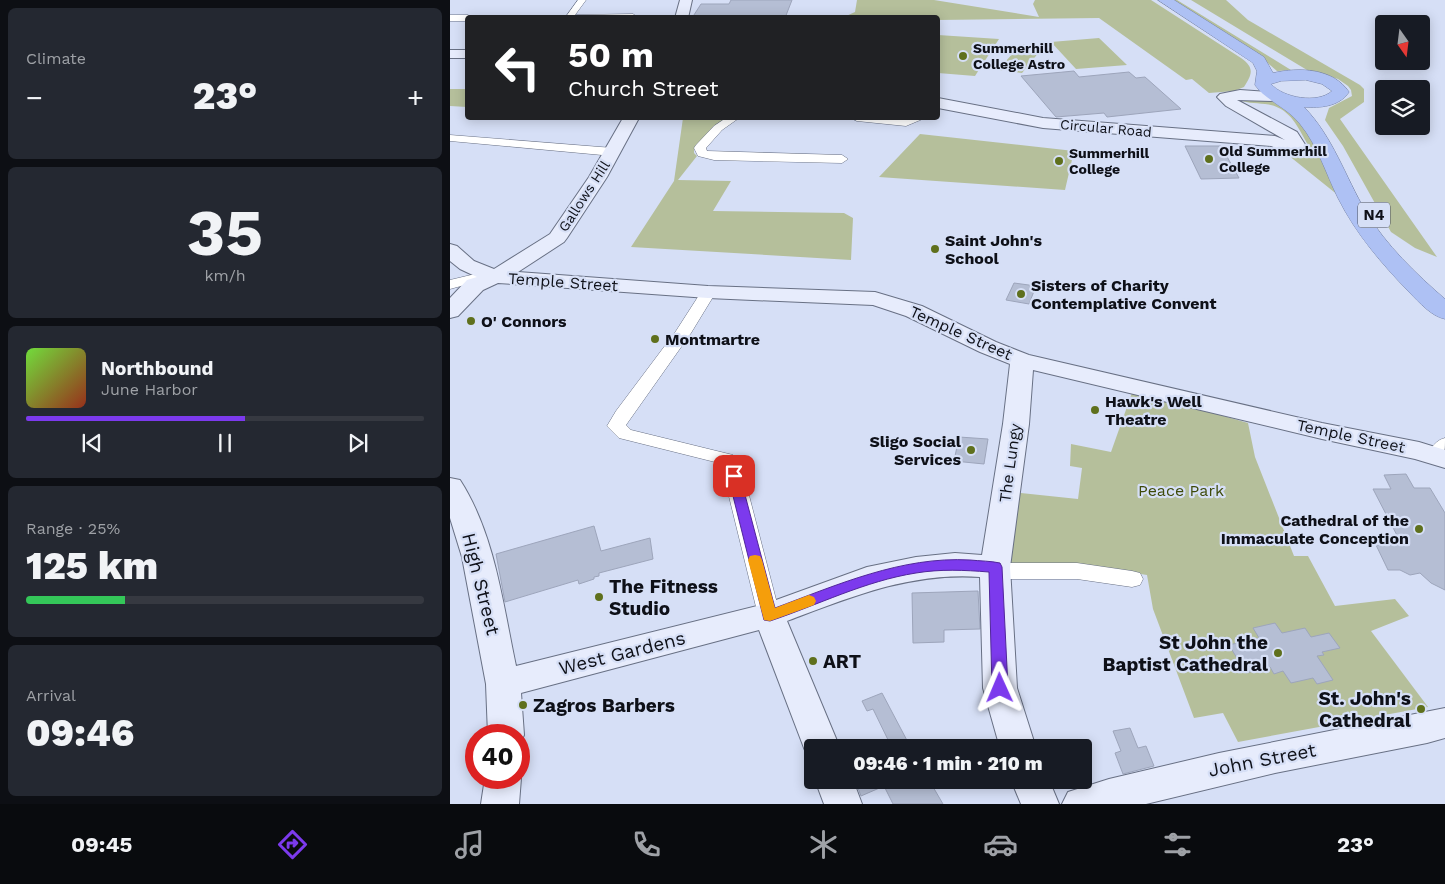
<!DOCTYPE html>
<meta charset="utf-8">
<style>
:root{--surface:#171b24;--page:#242831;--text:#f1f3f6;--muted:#9ea1a6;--line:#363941;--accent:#7c3aed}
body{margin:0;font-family:"Work Sans",sans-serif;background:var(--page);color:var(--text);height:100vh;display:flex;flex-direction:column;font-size:19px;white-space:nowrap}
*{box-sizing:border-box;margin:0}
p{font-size:16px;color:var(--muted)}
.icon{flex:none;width:28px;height:28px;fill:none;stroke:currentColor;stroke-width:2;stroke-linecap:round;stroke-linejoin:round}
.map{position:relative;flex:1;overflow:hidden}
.panel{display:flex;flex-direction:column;gap:8px;padding:8px;background:#0d0f14;width:450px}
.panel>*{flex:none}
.hud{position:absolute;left:15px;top:15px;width:475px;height:105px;border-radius:5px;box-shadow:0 2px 12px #0003;background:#202124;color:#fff;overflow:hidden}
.needle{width:32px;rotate:166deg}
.buttons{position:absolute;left:925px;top:15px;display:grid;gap:10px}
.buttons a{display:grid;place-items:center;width:55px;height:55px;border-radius:5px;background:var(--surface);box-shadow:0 2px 12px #0003;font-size:25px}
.speed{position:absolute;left:15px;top:724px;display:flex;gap:10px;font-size:25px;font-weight:700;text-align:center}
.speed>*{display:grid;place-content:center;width:65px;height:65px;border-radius:50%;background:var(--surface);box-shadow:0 2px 12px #0003;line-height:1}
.speed .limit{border:8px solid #d22;background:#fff;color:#111}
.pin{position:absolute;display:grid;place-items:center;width:42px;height:42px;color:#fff;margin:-21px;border-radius:10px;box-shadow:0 2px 8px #0006}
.me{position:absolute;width:55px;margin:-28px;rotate:359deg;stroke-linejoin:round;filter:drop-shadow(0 0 4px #0008)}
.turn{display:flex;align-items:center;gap:18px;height:105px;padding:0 20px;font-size:22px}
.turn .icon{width:65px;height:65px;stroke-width:2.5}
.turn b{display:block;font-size:35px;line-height:42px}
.big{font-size:38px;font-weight:800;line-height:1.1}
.panel .tile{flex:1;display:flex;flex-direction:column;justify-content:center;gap:8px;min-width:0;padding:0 18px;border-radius:8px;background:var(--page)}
.panel .dial{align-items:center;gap:0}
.dial b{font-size:65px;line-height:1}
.song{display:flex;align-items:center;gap:15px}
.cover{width:60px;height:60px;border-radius:8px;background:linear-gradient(135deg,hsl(100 70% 55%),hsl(10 70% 35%))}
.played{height:5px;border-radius:2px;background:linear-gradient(90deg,var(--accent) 55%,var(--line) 55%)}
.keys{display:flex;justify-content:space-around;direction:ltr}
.heat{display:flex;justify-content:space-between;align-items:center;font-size:28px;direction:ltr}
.charge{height:8px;border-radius:4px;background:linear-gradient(90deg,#34c759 25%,var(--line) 0)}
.trip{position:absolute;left:354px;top:739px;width:288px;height:50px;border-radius:5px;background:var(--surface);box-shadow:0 2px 12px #0003;font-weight:800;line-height:50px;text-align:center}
.tabs{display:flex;height:80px;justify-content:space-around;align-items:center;background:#090b0e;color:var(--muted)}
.tabs .icon{width:35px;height:35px}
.tabs .active{color:var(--accent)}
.tabs b{font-size:22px;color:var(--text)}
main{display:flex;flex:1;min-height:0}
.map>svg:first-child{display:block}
</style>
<main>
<section class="panel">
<div class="tile"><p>Climate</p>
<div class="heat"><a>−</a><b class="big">23°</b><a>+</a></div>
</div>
<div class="tile dial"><b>35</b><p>km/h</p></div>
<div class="tile">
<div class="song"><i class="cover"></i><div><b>Northbound</b><p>June Harbor</p></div></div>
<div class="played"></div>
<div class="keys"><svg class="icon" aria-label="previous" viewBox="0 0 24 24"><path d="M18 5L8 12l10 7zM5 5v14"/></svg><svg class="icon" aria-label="pause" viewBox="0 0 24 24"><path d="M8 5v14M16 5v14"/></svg><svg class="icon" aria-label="next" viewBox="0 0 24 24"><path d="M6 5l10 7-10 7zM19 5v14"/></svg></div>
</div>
<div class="tile"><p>Range · 25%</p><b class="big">125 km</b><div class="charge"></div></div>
<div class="tile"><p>Arrival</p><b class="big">09:46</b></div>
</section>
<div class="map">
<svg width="995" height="804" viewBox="0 0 995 804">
<rect width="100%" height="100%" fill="#d6dff6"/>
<path fill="#b5bf9b" d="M407,0H484L589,17L583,4L585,0H701L791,58C805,68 802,74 794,87L784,91L759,93L742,79L736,80L649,18L488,20V18L394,17L405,12Z
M720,0H727L841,70L827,71L812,58Z
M741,0H776L798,20L910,85L914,89V102L890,119L987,257L965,248L941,232L893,146L875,120L879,108L902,96L901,90L898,86L888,79L857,70Z
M488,35L549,39L525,76L488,73Z
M649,38L677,65L626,69L601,42Z
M571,44L594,46L572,73L548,70Z
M0,89H17V107L0,106Z
M785,99L828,101L856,129L894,200L833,151H853L858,145C847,126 840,107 815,104C805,103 795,103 785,99Z
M233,118H277L261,130L244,148V153L247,156L228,180L281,181L263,211L394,213L403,218L401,260L181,247L224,181Z
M470,134L624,151L615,190L429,177Z
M683,390L798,423L805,457L844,556H858L885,606L945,599L959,616L921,631L978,707L788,742L773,713L744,718L703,609L697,575L672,571L558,566L561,492L628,499L632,468L620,466L621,444L661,452Z"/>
<path fill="#b5bed4" stroke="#9da5bb" d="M281,0H342L335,18H242L251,4H279Z
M624,71L629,77L679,72L686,78L695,77L731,109L657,117L654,113L606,117L571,76Z
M735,146H771L789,178L751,179Z
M564,283L586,286L579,304L556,300Z
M509,437L538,439L534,464L504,461Z
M956,474L964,488H980L995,513V590L981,583L970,573L960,575L950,570H938L926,545H952L923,489H941L934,475Z
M144,526L151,551L200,538L203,559L149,573V576L144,577V579L129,584L128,580L55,602L46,554Z
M528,591L530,629L494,630V642L463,643L462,593Z
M825,623L832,633L855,628L861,637L879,633L890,648L872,652L874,655L867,656L883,680L867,684L863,678L841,683L833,671L824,674L820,667L796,673L779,645L809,638L803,628Z
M432,693L461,748H442L423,709L417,711L412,701Z
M680,728L688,748L696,746L704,766L673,774L665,753L671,751L663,731Z
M405,780H479L493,804H443L434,786L411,796Z"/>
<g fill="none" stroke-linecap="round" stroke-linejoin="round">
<defs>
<path id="street" d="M128,0H136L125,15L183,14L187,17L115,18Z
M0,15H18L22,18H18V21H0Z
M276,118H289L272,130L256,148L257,151L392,155L398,159L392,163L264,160L248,156L244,148L246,145L264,126Z
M401,118L455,120L460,118H475L456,126L407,121Z
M0,135L163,148L169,152L163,156L0,141Z
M39,274L44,275L46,278L44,281L22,283L0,289V280L21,275Z
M258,287L263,289L266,292L241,333L176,425L181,430L283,455L294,476L330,615L327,621L319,624L311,621L308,615L274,476L269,463L169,438L157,426L166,411L226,331L253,289Z
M995,438C995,452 995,465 978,460L976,456C981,448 986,440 995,438Z
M546,563H627L682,571L690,573L693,579L690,585L682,587L627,579H546L538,577L535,571L538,565Z"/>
<path id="secondary" d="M230,0H242L238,18H225Z
M0,50H18V58H0Z
M790,90L832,93L835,96L832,99L827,101L787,100L847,132L856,146L854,150L836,152L821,146L593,128L488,108V98L593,118L825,136L835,140L776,106L767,97L770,94Z
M173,118H189L157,177L117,238L114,242L68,272L258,286L425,292L472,306L546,342L579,355L872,423L969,442L995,450V468L965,459L872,439L583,370L579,424L560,567L567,688L586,748H550L533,688L530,577C461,572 401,597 337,621L390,748H362V760L359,759L354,748L309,630L71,693L74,735L69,746V735H38L36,684L12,557L0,518V478L10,480C45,534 53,605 66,666L315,604L417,567L466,557L505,553L532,555L553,424L560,364L530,352L456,316L423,305L258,298L48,283L33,290L8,316L0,318V298L17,280L27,277L10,269L0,261V244L7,246L24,261L44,269L100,234L139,177Z
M995,708V738L977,743L825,773L696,804H612L618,792L659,779L769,753Z
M69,772L71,778L69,804H31L35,778H69Z
M365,780H403L412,804H374Z
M561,780H599L609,804H571Z"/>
<path id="highway" d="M708,0H724L814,57L823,73C849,67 883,68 899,92C889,107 870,108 854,107C883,137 895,176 916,212C936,245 966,274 995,299V319C981,316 970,303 959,292C932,264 906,234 888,198C876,174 868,146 850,124C837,107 816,101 805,85L807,71L803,63ZM856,80L872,84L882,91C868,104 833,98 821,84L831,81Z"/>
</defs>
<use href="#street" stroke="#687084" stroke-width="1"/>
<use href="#secondary" stroke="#687084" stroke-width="2"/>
<use href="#highway" stroke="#7683a7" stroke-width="1"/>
<use href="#street" fill="#fff" fill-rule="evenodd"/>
<use href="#secondary" fill="#e7ecfc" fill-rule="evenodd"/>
<use href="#highway" fill="#aec1f4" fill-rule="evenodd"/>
</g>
<path fill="#7c3aed" stroke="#51269a" d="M284,472L290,476L325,608C387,585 452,556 520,560C530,561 541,561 550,563L552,567L558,688L555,692L550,694L544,692L542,688L539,572C514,570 490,569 466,573C415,581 368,605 320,621L314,620L278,476Z"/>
<path fill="#f59e0b" d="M305,555L310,556L312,560L325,608L359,595L364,597L366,601L364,605L320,621L314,620L298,560L300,556Z"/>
<g fill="#5f701d" stroke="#d6dff6" stroke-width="2">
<circle cx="513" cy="56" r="5"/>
<circle cx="759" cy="159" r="5"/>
<circle cx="609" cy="161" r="5"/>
<circle cx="485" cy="249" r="5"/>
<circle cx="571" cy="294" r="5"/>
<circle cx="21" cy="321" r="5"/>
<circle cx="205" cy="339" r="5"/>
<circle cx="645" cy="410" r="5"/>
<circle cx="521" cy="450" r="5"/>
<circle cx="969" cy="529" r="5"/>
<circle cx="149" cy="597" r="5"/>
<circle cx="828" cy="653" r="5"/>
<circle cx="363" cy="661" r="5"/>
<circle cx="73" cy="705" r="5"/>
<circle cx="971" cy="709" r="5"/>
</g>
<g text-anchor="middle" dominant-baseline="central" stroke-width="4.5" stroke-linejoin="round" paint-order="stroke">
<g font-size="14" font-weight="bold" fill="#0e1018" stroke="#d6dff6" text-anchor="start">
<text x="523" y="48">Summerhill<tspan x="523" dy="16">College Astro</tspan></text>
<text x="769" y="151">Old Summerhill<tspan x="769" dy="16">College</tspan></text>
<text x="619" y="153">Summerhill<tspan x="619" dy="16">College</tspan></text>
</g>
<g font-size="14" fill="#0e1018" stroke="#d6dff6">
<text transform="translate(656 128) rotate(5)">Circular Road</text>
<text transform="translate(134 196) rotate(-57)">Gallows Hill</text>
</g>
<rect fill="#d6dff6" stroke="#4a4e5b" stroke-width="1" x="908" y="202.5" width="32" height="25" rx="4"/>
<g font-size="15" font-weight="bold" fill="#0e1018">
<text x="924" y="215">N4</text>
</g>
<g font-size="16" font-weight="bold" fill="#0e1018" stroke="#d6dff6" text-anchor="start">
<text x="495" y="240">Saint John's<tspan x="495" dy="18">School</tspan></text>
<text x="581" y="285">Sisters of Charity<tspan x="581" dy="18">Contemplative Convent</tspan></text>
<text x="31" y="321">O' Connors</text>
<text x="215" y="339">Montmartre</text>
<text x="655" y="401">Hawk's Well<tspan x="655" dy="18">Theatre</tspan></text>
<text x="511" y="441" text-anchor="end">Sligo Social<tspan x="511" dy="18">Services</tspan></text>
<text x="959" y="520" text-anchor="end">Cathedral of the<tspan x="959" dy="18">Immaculate Conception</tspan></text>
</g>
<g font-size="16" fill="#0e1018" stroke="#d6dff6">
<text transform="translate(113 282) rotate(4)">Temple Street</text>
<text transform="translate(511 333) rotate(24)">Temple Street</text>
<text transform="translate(901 436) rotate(12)">Temple Street</text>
<text transform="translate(560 463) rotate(-82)">The Lungy</text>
</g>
<g font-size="16" fill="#3e4a09" stroke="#d6dff6">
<text x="731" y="490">Peace Park</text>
</g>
<g font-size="19" fill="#0e1018" stroke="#d6dff6">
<text transform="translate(31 584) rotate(76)">High Street</text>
<text transform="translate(172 653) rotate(-14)">West Gardens</text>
<text transform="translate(812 760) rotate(-11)">John Street</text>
</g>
<g font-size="19" font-weight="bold" fill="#0e1018" stroke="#d6dff6" text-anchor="start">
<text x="159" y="586">The Fitness<tspan x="159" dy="22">Studio</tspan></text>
<text x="818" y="642" text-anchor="end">St John the<tspan x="818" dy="22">Baptist Cathedral</tspan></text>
<text x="373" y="661">ART</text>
<text x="961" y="698" text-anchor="end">St. John's<tspan x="961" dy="22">Cathedral</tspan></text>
<text x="83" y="705">Zagros Barbers</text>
</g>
</g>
</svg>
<div class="buttons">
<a><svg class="needle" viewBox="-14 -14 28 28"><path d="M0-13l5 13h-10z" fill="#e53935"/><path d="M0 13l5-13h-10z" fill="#9ea1a6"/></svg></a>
<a><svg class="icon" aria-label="layers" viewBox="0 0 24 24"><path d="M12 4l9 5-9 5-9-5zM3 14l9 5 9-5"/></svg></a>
</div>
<div class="speed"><div class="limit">40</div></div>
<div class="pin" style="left:284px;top:476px;background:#d93025"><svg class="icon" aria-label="arrive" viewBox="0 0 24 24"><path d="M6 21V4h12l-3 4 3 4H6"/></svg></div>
<svg class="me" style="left:550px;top:688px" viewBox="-20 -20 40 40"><path d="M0-17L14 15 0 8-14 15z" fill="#7c3aed" stroke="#fff" stroke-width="4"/></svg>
<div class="trip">09:46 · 1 min · 210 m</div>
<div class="hud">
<div class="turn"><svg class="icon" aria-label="left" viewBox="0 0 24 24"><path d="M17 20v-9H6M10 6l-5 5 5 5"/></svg><div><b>50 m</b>Church Street</div></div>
</div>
</div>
</main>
<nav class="tabs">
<b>09:45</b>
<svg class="icon active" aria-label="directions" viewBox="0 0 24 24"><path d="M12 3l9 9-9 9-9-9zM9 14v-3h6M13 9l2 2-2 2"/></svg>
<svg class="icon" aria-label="music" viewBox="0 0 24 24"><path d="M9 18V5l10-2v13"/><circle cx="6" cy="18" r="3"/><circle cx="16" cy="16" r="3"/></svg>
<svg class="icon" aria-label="phone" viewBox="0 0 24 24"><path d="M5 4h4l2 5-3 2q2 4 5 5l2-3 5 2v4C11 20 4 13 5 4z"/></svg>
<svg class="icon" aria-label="climate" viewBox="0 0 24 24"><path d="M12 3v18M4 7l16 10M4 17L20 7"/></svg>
<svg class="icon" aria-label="car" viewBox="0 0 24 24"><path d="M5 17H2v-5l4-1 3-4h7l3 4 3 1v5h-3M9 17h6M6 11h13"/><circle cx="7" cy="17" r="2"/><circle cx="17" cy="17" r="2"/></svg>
<svg class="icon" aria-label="filters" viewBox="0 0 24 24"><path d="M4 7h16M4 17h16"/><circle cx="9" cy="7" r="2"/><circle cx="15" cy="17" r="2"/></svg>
<b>23°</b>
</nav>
